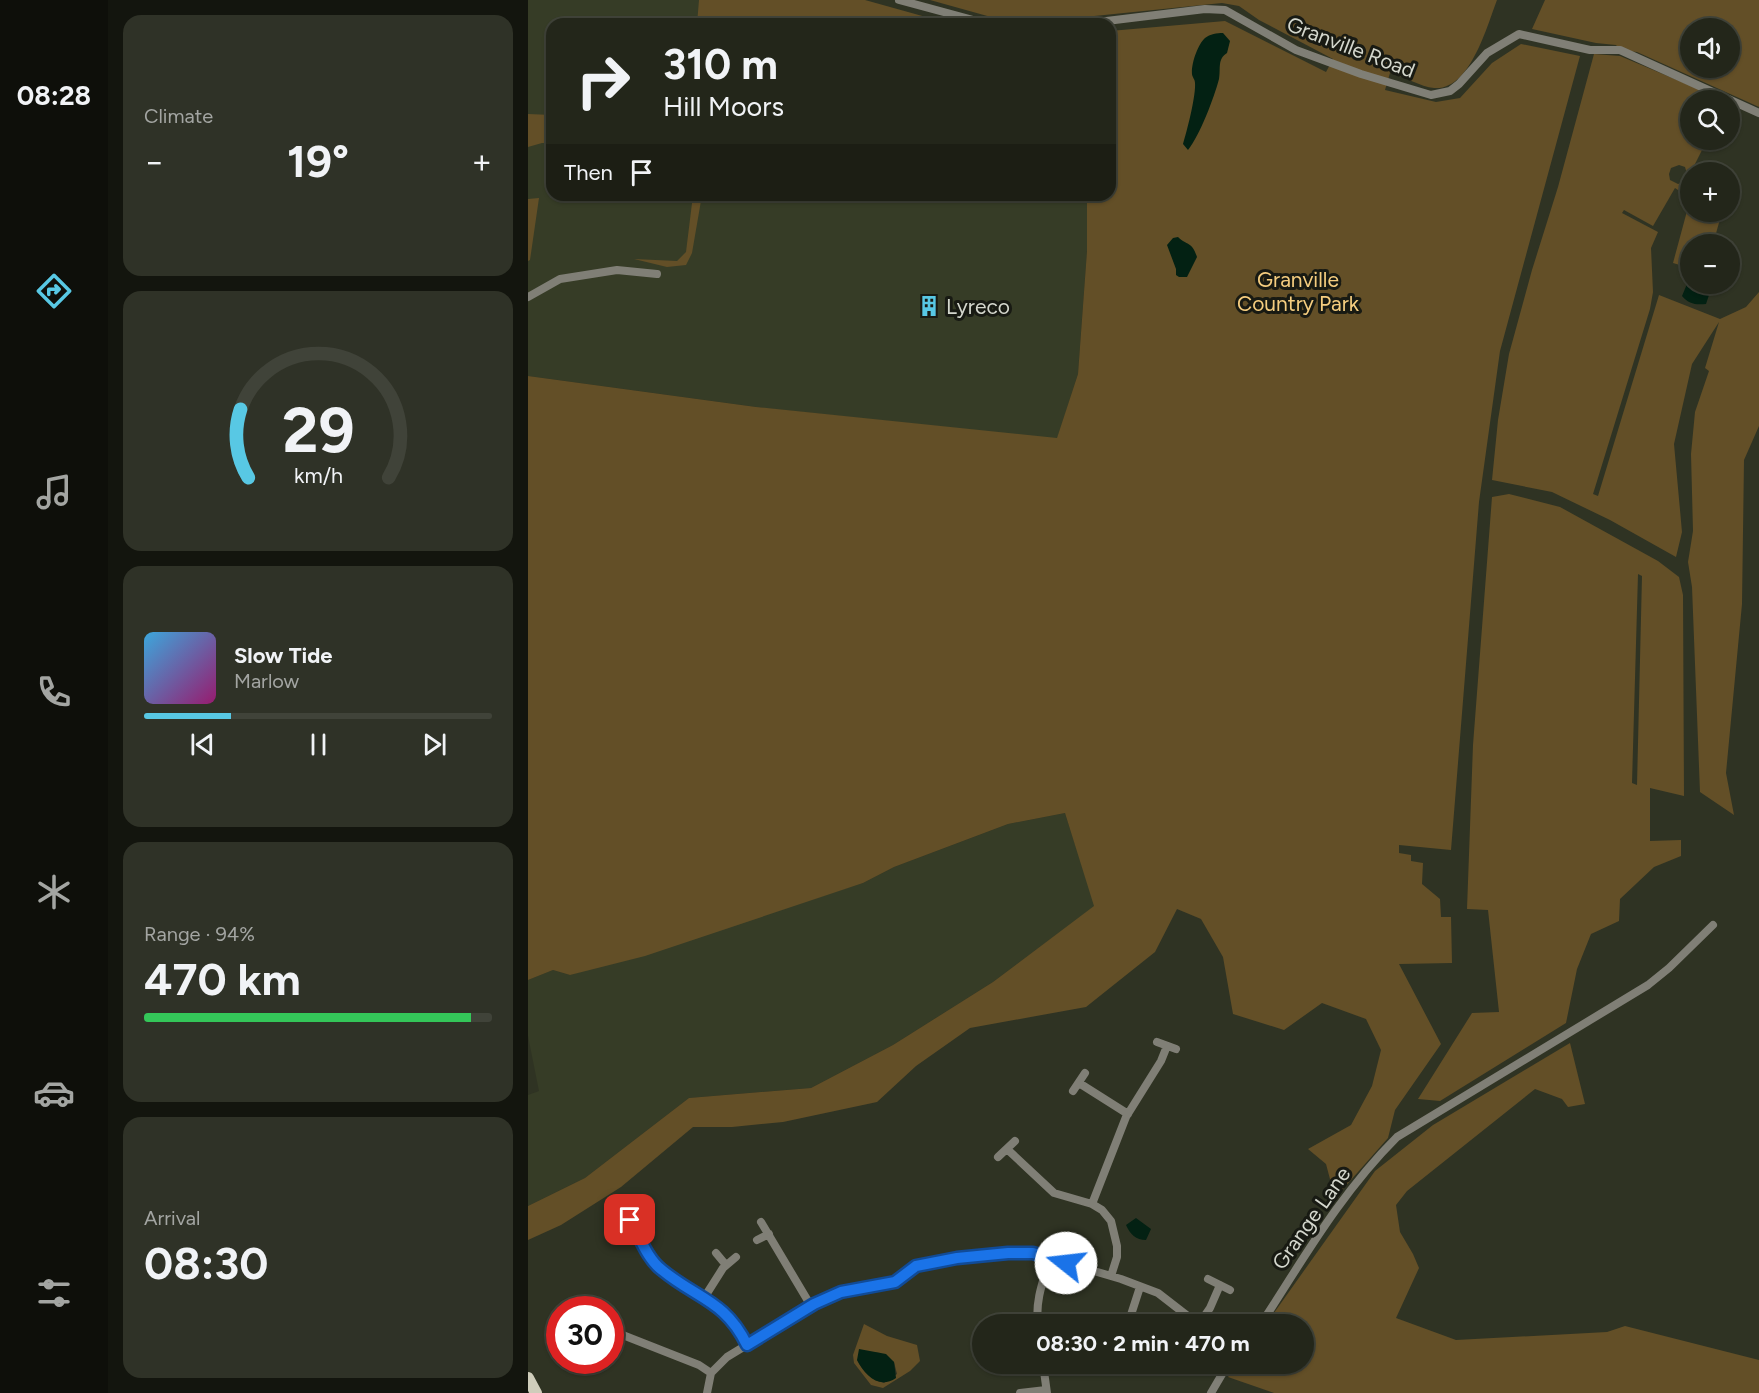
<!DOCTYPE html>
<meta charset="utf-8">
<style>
:root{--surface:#23261a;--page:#2f3227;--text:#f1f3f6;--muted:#a3a5a2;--line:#404339;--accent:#58c8e4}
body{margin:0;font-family:Figtree,sans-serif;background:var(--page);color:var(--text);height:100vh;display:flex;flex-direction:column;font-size:22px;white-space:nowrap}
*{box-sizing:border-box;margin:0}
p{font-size:20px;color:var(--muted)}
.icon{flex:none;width:33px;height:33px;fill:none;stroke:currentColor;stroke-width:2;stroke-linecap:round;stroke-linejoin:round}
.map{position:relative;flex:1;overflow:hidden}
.sheet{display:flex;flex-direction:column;gap:15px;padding:15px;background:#13150e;width:420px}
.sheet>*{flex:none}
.top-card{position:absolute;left:18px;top:18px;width:570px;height:183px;border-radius:18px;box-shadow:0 2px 4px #0004,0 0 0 2px var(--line);background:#23261a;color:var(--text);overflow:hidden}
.buttons{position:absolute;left:1152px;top:18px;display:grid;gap:12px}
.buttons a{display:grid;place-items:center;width:60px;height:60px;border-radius:50%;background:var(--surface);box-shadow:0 2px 4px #0004,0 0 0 2px var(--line);font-size:30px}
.speed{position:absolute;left:18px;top:1296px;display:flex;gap:12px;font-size:30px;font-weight:700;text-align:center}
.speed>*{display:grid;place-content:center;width:78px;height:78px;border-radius:50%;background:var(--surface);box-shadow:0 2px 4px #0004,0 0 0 2px var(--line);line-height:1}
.speed .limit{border:9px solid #d22;background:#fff;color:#111}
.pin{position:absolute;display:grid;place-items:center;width:51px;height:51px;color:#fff;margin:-26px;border-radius:12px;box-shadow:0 3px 9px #0006}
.me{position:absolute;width:66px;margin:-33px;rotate:286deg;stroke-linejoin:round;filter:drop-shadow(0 0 4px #0008)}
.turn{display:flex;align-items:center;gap:21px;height:126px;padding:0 18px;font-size:27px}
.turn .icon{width:78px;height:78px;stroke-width:2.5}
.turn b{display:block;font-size:42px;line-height:51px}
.then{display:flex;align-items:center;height:57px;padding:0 18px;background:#0003;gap:12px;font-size:22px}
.big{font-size:45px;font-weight:700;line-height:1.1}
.sheet .tile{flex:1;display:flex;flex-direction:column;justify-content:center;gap:9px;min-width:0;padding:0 21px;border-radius:18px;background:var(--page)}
.sheet .dial{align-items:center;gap:0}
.dial svg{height:156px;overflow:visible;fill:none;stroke:var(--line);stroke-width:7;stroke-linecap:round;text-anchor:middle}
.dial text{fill:var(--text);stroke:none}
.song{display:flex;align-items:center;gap:18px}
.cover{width:72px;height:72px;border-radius:9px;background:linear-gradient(135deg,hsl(200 70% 55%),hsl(320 70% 35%))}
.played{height:6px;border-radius:3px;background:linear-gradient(90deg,var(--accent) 25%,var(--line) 25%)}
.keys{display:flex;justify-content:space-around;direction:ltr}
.heat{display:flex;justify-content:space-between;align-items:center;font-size:33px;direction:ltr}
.charge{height:9px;border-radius:4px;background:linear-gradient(90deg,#34c759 94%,var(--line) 0)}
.trip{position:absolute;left:444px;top:1314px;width:342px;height:60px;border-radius:30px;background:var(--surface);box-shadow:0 2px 4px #0004,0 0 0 2px var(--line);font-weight:700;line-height:60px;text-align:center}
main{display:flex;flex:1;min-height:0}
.menu{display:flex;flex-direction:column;width:108px;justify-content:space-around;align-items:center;background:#0e0f0a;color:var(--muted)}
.menu .icon{width:42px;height:42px}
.menu .active{color:var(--accent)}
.menu b{font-size:27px;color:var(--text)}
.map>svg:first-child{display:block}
</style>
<main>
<nav class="menu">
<b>08:28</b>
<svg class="icon active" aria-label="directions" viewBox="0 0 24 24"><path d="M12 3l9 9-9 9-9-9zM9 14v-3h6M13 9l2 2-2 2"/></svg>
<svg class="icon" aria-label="music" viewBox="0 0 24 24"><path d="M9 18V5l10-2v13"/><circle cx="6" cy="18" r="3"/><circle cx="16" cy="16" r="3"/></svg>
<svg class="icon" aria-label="phone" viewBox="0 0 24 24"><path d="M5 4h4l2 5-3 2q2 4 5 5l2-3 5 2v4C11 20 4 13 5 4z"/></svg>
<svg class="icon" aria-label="climate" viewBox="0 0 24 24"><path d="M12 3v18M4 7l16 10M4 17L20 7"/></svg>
<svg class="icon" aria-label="car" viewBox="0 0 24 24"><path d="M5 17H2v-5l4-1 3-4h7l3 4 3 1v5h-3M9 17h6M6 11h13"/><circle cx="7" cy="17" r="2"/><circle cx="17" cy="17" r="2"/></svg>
<svg class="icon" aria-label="filters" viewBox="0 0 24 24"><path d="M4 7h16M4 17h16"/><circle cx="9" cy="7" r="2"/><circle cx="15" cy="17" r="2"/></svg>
</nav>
<section class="sheet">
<div class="tile"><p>Climate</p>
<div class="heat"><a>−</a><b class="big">19°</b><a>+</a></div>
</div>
<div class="tile dial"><svg viewBox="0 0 100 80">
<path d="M14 69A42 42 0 1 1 86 69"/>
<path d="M14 69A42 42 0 0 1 10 34" stroke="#58c8e4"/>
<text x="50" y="56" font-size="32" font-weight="700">29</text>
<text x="50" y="72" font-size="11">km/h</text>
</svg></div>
<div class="tile">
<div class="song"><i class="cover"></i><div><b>Slow Tide</b><p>Marlow</p></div></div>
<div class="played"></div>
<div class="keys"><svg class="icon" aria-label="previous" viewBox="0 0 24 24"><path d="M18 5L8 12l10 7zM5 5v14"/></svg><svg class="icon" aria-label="pause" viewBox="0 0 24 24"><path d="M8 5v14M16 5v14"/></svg><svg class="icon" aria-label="next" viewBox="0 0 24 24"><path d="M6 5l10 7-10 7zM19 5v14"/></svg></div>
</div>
<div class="tile"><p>Range · 94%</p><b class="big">470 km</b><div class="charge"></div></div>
<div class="tile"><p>Arrival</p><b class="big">08:30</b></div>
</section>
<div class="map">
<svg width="1231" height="1393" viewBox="0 0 1231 1393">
<rect width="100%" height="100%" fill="#2f3323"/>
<path fill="#363c26" d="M0,0H227L256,24H24V195H559V251L550,374L529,439L228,407L0,376Z
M537,813L567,906L465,982L365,1045L283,1088L161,1098L57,1178L0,1206V1095L11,1091L0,1036V980L25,970L42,975L335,883L366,867L480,824Z"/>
<path fill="#634f27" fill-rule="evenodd" d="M171,0H337L423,24H169Z
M402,0H969C959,26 942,91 906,88C893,87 875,76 862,73L857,90L908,102L932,98L964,63L993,44L1052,56L972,351L951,502L923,850L871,845V853L883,855V861L895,863L894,884L912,899L913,917H923L924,963L871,964L913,1044L867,1110L860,1138L807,1198L798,1164L780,1149L823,1125L844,1086L853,1050L838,1019L794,1003L756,1030L705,1014L695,957L673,919L649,909L627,952L558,1007L442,1028L388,1066L349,1102L255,1122L204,1127H165L93,1187L33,1225L0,1240V1206L57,1178L161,1098L283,1088L365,1045L465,982L566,906L537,813L480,824L366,867L335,883L117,956L42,975L25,970L0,980V376L228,407L529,438L550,374L559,251V195H582V31L697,21L798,72L805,59L731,20L711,6L694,3L488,24Z
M1017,0H1231V107L1109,52L1092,50L1088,45L1068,43L1004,29ZM1162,28H1202V68H1162Z
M1066,54L1092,56L1187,96L1185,100H1162V140H1179L1153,192L1147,188L1125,226L1096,210L1094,213L1130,232L1123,248L1125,292L1122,309L1065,494L1070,496L1131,295L1192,319L1218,307L1231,292V426L1216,460L1214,604L1198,773L1206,815L1172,792L1164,587L1160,562L1165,531L1163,454L1167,412L1181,371L1177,368L1191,322L1164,364L1146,444L1154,532L1148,557L1082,520L1024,492L964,480L970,420L981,354L1004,270L1030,187ZM1151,165L1157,167L1160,177L1157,182L1150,184L1142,180L1141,174L1143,168Z
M0,114L24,115V143H14L0,147Z
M165,195H174L164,253L158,265L139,267L106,259L149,261L158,252Z
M11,198L2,260L0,261V199Z
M1162,200V212H1194L1185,244H1162V268L1145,263Z
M981,494L1032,507L1130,561L1151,577L1155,595L1156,796L1122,788V841L1153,840V856L1126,867L1092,899L1091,921L1063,934L1049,969L1038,1023L912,1101L890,1099L944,1013L971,1012L960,910L939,909L945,745L964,497ZM1110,574L1114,576L1109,785L1104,783Z
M1042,1043L1057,1104L1040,1107L1034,1099L1007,1089L879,1191L868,1205L872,1232L885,1254L891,1268L868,1318L928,1340L1079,1332L1097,1326L1231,1360V1393H746L700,1377L710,1364H776V1324H738L847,1171L905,1125Z
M336,1324L359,1336L389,1345L392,1361L382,1371L355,1388L343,1385L326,1363L325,1355ZM343,1352L352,1353L366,1362L369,1374L356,1383C342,1379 336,1373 329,1360Z"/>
<path fill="#032113" d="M695,33L702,41L699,53C689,59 693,69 691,79C686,98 672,135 660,150L655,144C659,131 668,96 667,83C667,79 664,77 664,74C663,64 670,44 677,38C682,34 689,33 695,33Z
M650,237C659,246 664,241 669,257L659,277H651L648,275V269L639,245L645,238Z
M1159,284H1166L1181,291V295L1178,304C1167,305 1161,304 1154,296Z
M608,1218L623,1229L618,1240C608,1240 602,1234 598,1225Z
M331,1349L358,1354L366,1362L368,1378C351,1390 337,1375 329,1360Z"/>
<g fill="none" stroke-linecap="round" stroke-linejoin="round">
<path stroke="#807f76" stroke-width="8" d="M371,0L460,24
M554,24L677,9L697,10L768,50L833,74L903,95L922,91L931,84L959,53L991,34L1062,50H1092L1231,113
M0,297L32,279L89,270L129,274
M629,1042L648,1049
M551,1083L600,1114
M545,1091L557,1073
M479,1149L526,1193L564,1204L574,1210L583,1221L589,1246V1257L583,1276
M470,1157L487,1141
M564,1204L598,1117L633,1061L639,1046
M102,1219C111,1235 119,1259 134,1270C169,1299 197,1300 219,1345
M233,1222L283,1306
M92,1226L112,1213
M229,1240L241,1234
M188,1253L198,1265
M680,1279L702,1290
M176,1298L195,1268L208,1257
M53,1302L61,1310
M72,1310L76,1305
M510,1324C507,1301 515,1281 522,1258
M600,1324L612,1287
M671,1324L682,1308L692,1285
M733,1324C776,1258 812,1194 869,1137L1120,985L1141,968L1185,925
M82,1330L171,1365L183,1373
M515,1364L519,1393
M179,1393L183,1373L199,1357L286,1304L313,1292L367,1282L388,1266L429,1259L481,1253H505L593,1279L630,1293L670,1324
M492,1393L518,1390
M683,1393L700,1364"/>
<path stroke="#cfcdbb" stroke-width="12" d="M0,1378L8,1393"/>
</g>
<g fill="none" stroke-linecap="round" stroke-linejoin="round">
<defs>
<path id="route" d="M102,1220C111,1235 119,1259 134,1270C169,1299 197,1300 219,1345L286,1304L313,1292L367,1282L388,1266L429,1258L480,1253H505L538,1263"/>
</defs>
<use href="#route" stroke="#114b97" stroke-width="15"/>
<use href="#route" stroke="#1a73e8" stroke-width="10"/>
</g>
<defs>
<symbol id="building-bare" viewBox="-9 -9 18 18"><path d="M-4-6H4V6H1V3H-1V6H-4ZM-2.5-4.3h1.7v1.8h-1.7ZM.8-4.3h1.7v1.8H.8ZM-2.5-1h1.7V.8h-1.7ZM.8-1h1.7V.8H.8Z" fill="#58c8e4" stroke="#181a13" stroke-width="2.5" paint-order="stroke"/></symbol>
</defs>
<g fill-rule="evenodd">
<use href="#building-bare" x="386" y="291" width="30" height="30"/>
</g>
<g text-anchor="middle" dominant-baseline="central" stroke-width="6" stroke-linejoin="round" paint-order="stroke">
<g font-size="21" fill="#d4d7cd" stroke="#181a13">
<text transform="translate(823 47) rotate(21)">Granville Road</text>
<text transform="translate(783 1218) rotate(-55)">Grange Lane</text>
</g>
<g font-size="21" fill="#f5cd7f" stroke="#181a13">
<text x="770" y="279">Granville<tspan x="770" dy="24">Country Park</tspan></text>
</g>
<g font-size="21" fill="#d4d7cd" stroke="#181a13" text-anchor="start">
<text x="418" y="306">Lyreco</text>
</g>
</g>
</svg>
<div class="buttons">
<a><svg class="icon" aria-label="sound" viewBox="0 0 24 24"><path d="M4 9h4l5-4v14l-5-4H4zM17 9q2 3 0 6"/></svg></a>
<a><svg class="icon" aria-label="search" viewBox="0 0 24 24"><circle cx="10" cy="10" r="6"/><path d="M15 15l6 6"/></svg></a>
<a>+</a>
<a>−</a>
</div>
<div class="speed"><div class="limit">30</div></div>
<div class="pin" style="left:102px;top:1220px;background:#d93025"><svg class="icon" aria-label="arrive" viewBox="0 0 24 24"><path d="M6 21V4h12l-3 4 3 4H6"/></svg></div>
<svg class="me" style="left:538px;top:1263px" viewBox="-20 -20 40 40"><circle r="19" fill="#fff"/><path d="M0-13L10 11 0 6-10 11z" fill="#1a73e8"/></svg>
<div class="trip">08:30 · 2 min · 470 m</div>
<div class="top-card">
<div class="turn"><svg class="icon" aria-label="right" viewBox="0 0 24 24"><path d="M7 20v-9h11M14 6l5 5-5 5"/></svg><div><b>310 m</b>Hill Moors</div></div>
<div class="then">Then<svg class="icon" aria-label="arrive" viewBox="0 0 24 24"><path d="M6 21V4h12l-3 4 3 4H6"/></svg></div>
</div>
</div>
</main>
